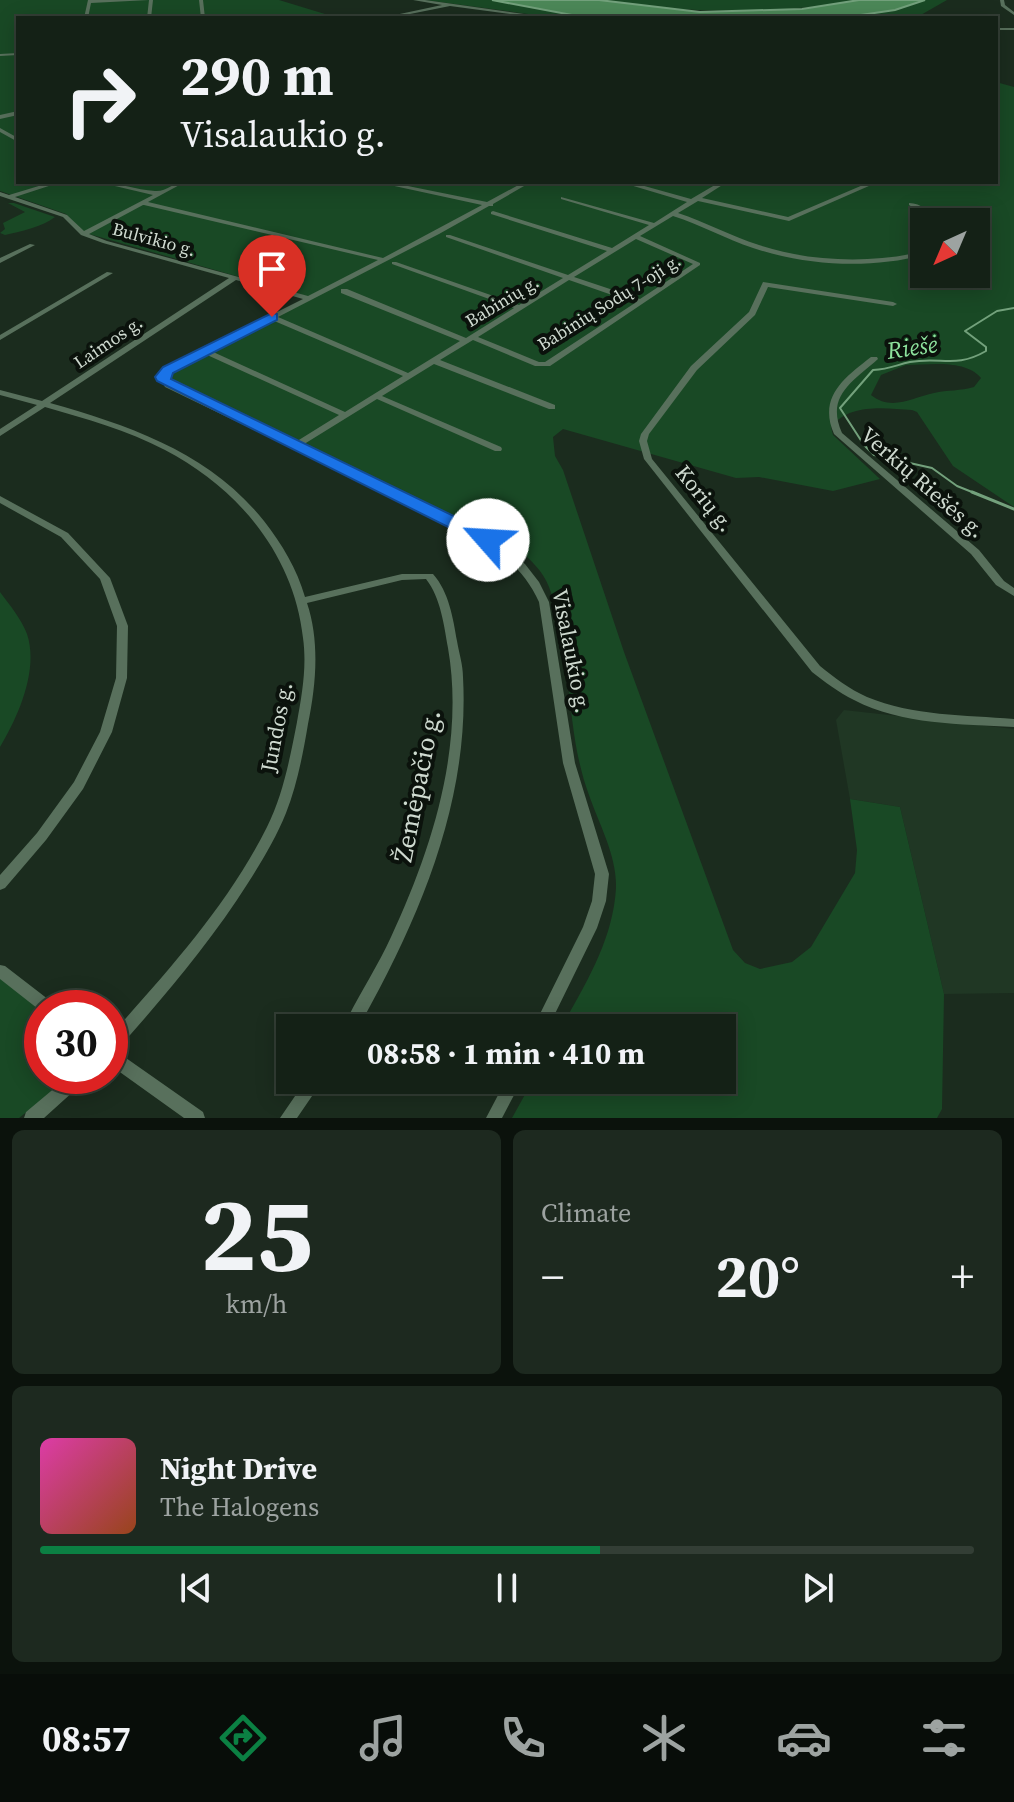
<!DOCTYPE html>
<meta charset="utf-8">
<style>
:root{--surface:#142116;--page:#1d291f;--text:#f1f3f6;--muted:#9da3a1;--line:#333e35;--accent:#0b8043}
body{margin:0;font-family:"Source Serif 4",serif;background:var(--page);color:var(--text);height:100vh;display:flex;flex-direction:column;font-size:30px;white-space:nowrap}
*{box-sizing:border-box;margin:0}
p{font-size:26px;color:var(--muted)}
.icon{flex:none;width:44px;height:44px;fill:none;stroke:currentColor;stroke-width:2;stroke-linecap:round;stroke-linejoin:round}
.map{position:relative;height:1118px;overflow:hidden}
.drawer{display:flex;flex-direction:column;gap:12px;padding:12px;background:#0b120c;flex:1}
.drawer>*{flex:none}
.banner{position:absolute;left:16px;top:16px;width:982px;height:168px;border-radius:0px;box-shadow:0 4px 20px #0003,0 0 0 2px var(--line);background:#142116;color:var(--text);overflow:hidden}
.needle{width:52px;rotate:224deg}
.controls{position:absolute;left:910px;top:208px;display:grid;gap:16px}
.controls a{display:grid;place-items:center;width:80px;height:80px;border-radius:0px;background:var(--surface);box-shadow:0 4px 20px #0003,0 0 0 2px var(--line);font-size:40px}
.speed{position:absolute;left:24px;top:990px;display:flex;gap:16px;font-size:40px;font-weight:700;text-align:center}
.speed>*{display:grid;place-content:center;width:104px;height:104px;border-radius:50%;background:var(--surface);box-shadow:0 4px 20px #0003,0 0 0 2px var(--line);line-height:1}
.speed .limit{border:12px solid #d22;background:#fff;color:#111}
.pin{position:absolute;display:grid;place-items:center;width:68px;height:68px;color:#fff;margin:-82px -34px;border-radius:50% 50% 50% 0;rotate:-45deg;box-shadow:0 0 8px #0007}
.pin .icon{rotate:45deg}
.me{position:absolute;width:88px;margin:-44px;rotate:296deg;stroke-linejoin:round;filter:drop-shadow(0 0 6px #0008)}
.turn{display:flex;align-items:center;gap:28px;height:168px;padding:0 32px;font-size:36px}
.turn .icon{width:104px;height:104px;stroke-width:2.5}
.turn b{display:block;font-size:56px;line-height:68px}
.big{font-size:60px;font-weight:700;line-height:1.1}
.drawer .tile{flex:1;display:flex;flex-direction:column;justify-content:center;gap:12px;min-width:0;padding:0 28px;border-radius:12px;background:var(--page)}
.drawer .dial{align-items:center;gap:0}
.dial b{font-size:104px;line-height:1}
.song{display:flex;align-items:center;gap:24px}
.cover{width:96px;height:96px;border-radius:12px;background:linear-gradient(135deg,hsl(320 70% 55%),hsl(20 70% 35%))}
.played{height:8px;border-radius:4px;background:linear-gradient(90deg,var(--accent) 60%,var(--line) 60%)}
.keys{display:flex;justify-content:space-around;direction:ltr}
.heat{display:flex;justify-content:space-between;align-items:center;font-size:44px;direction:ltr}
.drawer .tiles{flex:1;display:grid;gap:12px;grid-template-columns:1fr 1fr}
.tile:last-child{grid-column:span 2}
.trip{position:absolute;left:276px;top:1014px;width:460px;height:80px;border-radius:0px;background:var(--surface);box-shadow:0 4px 20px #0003,0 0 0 2px var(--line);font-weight:700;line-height:80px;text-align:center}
.dock{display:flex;height:128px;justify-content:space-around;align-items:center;background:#080d09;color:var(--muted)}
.dock .icon{width:56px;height:56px}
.dock .current{color:var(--accent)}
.dock b{font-size:36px;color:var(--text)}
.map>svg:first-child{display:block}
</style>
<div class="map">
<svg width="1014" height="1118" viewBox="0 0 1014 1118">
<rect width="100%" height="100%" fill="#1b2c1e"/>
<path fill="#203724" d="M844,710L1014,729V993L944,994L900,807L850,799L836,720Z"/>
<path fill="#194925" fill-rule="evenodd" d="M0,0H279L338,18H18V182H996V82L1014,87V507L953,466L917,412L912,410C885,408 849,403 831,427L833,435L880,479L833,491L759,477L736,478L563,429L553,437L555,456L563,470L624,652L733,950L745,963L760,969L792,962L811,947L855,873L857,850L850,799L900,807L944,994L942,1109L937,1118H512L533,1080H722V1028H561C586,983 613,940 616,888C617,856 599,824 589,795C564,728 574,653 549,587C543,571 531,561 519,549L170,382L167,376L169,373L313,298L82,232L66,214L0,191ZM924,222H976V274H924ZM906,365C929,365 965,359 981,378L974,387C961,391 947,390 934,393C913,397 892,412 871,395L881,375Z
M425,0H492L588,18H557Z
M599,0H859C772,16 686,13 599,0Z
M925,0H947L919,16L922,18H840L895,10Z
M8,203H14L55,217C42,227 22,231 5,235L0,233L5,229L3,223L25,212Z
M0,592C9,604 22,620 27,634C39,670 18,717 0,747Z
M0,977L42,1010V1076H72L19,1118H0Z"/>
<path fill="#4c8858" stroke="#73a17c" stroke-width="2" d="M492,0H599L700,12L802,9L859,0H925L895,10L840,18H588Z"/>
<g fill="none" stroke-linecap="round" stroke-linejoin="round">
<path stroke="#73a17c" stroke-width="2" d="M977,494L957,486L932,468L874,455L864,445L840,408L873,370C890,369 896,365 910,362C941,356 955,369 986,351V347L965,331L997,311L1014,308"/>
<path stroke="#73a17c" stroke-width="3" d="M972,492L1014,509"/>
<path fill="#58705c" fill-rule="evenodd" d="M88,0H153L151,18H147L149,0L91,3L88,18H84Z
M199,0H203L205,18H201Z
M413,0H425L553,18H541L450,6L390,18H381L442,5Z
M1000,0H1004L1005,5L1014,12V15L1001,6Z
M281,16L283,18H267Z
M996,28H1014V30H996Z
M18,53V55L0,56V54Z
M18,111V115L0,119V115Z
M0,128L18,138V142L0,132Z
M52,182H61L15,197L67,215L84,231L153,195L98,182C118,182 136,190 155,191C166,192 174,182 185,182L148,202L383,258L482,205L376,182H388L487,202L524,182H531L493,204V206H489L439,234L278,317L408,373L460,341L341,293V289H347L466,338L514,308L392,264V262H396L519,305L563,278L446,237V235H450L568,275L607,251L491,214V212L493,211L612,248L649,225L561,199V197L654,223L687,202L620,182H630L691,199L720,182H727L702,198L788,217L870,182H878L789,221L698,201L678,213C705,222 731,236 759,245C809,262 873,264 924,251V255C870,269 807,266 753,248C726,239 701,225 673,216L640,236L700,263V265L550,366H535L473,340L440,360L555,405V409H549L434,364L382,396L501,447L502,449L501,451H495L377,399L301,446L491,538L525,564L539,582L549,602L575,763L609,874L606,901L597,928L548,1028H533L583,927L592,901L595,874L563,763L539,602C527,575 508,558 485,542L165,387L159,377L165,368L303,299L236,280L50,403C131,426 210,453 264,521C282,544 297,569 305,597L402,574H433C449,592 453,618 457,641C459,653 463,665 463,677C470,802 418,922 358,1028H343C357,997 377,968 391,937C432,849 465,746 448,648C444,626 441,598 426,579L402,580L307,603C320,642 316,685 308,724C303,754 297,785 286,813C276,838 262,861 248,883C210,943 163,998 116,1051L203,1112L205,1118H184L110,1065V1036C167,972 228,905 267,827C283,795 290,758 297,722C302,695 307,666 303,638C294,555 238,488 165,450C127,430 86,419 45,407L0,436V429L37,405L0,395V390L42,401L229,278L103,243L81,235L63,217L0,196V192L9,195ZM143,205H144L378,260L308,296L107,241L89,234ZM636,239L693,264L640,299L574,277ZM569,280L635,303L545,362H539L478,337ZM272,320L403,376L345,412L211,351ZM205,354L339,415L294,443L171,383L167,377L171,372Z
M909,203C921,203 931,212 937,222H931L927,215L909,205Z
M30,244L35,245L0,263V258Z
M107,272L113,273L0,340V335Z
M763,282L893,302L897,304L893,306L768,287L755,315L697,370L649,434L647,441L652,459L820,666C835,678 849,689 867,697C913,716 965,715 1014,719V727C961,724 902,725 854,700C838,692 825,682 812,672L644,459L639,441L641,434L691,366L749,312Z
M871,357H877L878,359C854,381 825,395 842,433L979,550L1004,581L1014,588V596L996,585L971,554L834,434C818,397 844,378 871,357Z
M0,496L68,533L110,578L128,626L127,678L112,732L83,789L46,840L5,888L0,890V875L37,833L74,782L100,732L116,678L117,626L100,579L61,537L0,503Z
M0,965L5,966L53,1003L55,1008H42V1012L0,979Z
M69,1076H88L85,1081L44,1118H24L26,1112Z
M306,1080H323L297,1118H280Z
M506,1080H522L502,1118H486Z"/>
</g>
<path fill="#1a73e8" stroke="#114b97" stroke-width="2" d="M272,313L277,314V320L173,373L171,379L495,536L497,540L495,544H482L157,381L155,377L163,367Z"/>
<g text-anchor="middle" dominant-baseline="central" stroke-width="8" stroke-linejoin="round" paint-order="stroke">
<g font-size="18" fill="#cfdad0" stroke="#0b120c">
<text transform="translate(154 239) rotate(15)">Bulvikio g.</text>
<text transform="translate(502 301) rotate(-31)">Babinių g.</text>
<text transform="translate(609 302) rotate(-32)">Babinių Sodų 7-oji g.</text>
<text transform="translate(108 342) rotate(-34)">Laimos g.</text>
</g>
<g font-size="22" fill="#cfdad0" stroke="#0b120c">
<text transform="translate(923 482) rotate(41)">Verkių Riešės g.</text>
<text transform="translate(705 498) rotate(51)">Korių g.</text>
<text transform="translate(572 651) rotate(79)">Visalaukio g.</text>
<text transform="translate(276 727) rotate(-79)">Jundos g.</text>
</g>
<g font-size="24" font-style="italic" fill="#8de29d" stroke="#0b120c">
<text transform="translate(912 347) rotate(-8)">Riešė</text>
</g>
<g font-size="26" fill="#cfdad0" stroke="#0b120c">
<text transform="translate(417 786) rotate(-79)">Žemėpačio g.</text>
</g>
</g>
</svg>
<div class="controls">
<a><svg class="needle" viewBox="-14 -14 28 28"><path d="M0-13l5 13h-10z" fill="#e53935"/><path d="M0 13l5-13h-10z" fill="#9da3a1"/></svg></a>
</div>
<div class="speed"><div class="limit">30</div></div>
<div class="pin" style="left:272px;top:317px;background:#d93025"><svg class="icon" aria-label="arrive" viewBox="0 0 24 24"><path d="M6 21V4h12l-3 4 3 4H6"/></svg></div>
<svg class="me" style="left:488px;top:540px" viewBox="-20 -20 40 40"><circle r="19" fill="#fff"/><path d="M0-13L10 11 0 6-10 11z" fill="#1a73e8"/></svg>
<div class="trip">08:58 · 1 min · 410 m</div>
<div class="banner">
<div class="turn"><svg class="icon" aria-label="right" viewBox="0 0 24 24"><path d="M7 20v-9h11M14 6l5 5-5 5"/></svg><div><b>290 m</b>Visalaukio g.</div></div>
</div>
</div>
<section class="drawer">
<div class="tiles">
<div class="tile dial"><b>25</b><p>km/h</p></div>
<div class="tile"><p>Climate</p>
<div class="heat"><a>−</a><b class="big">20°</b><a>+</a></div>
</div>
<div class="tile">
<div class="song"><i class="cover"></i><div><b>Night Drive</b><p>The Halogens</p></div></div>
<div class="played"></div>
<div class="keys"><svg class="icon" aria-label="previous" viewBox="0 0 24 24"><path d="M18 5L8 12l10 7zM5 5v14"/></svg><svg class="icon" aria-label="pause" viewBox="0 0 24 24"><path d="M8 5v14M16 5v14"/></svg><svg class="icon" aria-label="next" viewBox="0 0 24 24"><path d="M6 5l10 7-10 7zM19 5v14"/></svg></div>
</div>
</div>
</section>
<nav class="dock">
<b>08:57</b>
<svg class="icon current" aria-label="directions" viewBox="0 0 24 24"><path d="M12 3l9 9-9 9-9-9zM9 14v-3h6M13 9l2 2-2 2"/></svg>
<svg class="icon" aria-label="music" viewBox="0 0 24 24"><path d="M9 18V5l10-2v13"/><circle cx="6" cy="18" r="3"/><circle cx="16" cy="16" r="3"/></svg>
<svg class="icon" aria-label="phone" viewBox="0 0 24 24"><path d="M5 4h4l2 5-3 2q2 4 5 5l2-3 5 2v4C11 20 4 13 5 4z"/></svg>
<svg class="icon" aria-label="climate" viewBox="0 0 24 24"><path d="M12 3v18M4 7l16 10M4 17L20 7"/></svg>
<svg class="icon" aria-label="car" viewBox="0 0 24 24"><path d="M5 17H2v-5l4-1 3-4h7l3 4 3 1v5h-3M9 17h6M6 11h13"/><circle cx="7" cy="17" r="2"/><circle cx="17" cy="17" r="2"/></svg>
<svg class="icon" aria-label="filters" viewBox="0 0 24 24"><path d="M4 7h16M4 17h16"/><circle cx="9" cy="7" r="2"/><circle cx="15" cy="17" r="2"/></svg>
</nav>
